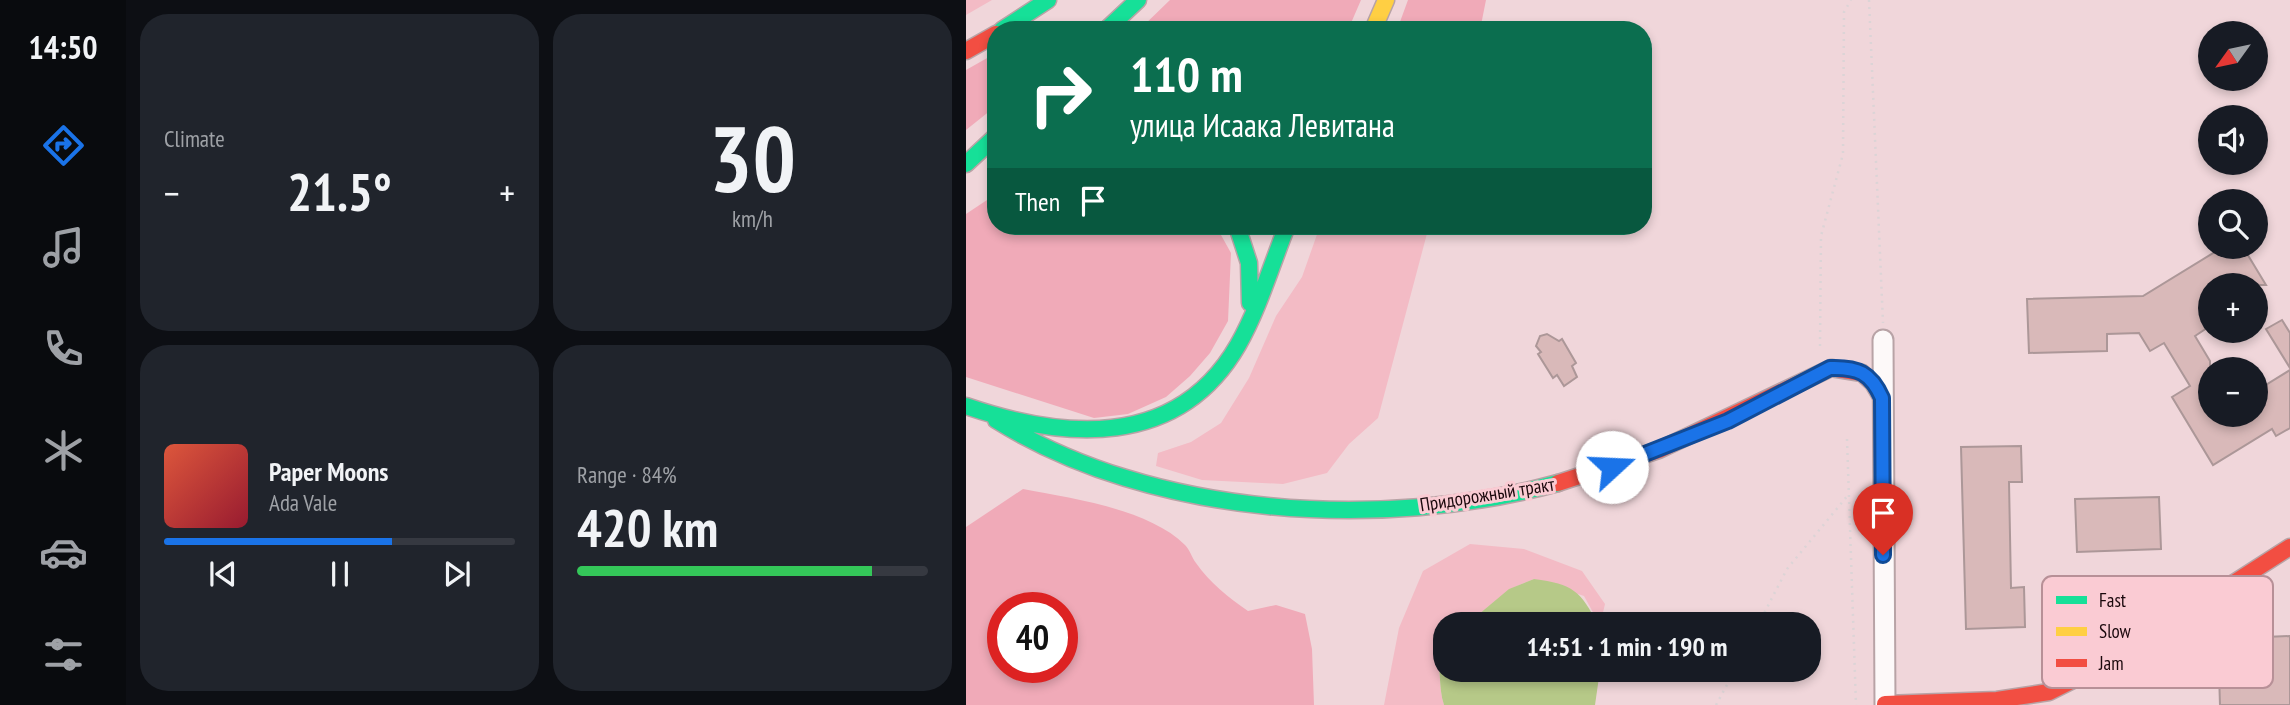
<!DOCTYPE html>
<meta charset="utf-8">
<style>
:root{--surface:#171b24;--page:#20242c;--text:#f1f3f6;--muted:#9ea1a6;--line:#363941;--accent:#1a73e8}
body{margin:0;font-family:"PT Sans Narrow",sans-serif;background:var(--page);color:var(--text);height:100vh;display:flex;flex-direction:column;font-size:26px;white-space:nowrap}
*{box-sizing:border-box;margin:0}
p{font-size:23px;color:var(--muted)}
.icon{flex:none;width:38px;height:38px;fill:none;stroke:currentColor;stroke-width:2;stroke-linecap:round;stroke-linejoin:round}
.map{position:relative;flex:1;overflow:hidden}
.sheet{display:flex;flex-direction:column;gap:14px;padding:14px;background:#0d0f14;width:840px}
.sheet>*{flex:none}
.hud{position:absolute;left:21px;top:21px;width:665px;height:214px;border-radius:28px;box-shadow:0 4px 10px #0003;background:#0b6e4f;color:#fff;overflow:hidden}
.needle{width:46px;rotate:237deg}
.buttons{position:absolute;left:1232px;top:21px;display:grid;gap:14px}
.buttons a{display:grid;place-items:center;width:70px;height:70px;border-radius:50%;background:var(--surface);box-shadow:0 4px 10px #0003;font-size:35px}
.speed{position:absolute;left:21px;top:592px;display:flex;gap:14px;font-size:35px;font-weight:700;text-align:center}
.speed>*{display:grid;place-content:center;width:91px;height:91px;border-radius:50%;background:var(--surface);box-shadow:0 4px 10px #0003;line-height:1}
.speed .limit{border:10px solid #d22;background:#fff;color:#111}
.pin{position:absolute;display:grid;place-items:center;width:60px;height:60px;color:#fff;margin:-72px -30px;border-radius:50% 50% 50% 0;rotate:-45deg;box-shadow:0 0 7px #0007}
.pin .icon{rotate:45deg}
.me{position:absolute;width:77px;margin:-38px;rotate:70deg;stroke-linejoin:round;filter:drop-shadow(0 0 5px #0008)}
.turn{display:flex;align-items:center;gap:24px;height:147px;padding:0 28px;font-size:32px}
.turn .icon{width:91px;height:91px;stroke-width:2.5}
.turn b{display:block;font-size:49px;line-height:60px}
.then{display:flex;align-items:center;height:66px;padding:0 28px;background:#0003;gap:14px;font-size:26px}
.big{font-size:52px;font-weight:600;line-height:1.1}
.sheet .widget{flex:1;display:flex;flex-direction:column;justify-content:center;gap:10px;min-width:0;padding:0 24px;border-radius:28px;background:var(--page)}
.sheet .dial{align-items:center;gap:0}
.dial b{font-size:91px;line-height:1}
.song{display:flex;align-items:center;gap:21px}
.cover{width:84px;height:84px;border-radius:10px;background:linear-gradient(135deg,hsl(10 70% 55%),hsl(350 70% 35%))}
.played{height:7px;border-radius:4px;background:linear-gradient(90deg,var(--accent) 65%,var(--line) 65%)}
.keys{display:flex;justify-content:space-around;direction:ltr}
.heat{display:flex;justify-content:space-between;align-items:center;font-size:38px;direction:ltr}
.charge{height:10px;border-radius:5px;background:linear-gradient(90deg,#34c759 84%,var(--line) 0)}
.sheet .tiles{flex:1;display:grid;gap:14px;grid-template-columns:repeat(2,1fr)}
.trip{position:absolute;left:467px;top:612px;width:388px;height:70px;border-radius:28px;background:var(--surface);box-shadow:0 4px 10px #0003;font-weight:600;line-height:70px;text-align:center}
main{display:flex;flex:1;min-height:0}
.dock{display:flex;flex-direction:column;width:126px;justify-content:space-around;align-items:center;background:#090b0e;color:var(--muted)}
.dock .icon{width:49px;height:49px}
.dock .current{color:var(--accent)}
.dock b{font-size:32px;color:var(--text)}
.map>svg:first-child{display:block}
</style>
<main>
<nav class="dock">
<b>14:50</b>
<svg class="icon current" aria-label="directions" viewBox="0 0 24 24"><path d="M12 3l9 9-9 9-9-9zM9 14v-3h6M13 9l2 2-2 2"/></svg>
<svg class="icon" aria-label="music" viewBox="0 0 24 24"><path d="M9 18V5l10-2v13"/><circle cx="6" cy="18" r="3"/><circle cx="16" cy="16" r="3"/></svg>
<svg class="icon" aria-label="phone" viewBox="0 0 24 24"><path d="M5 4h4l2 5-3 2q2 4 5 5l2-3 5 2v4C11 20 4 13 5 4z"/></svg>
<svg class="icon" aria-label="climate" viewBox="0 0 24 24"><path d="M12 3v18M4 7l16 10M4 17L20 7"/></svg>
<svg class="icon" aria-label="car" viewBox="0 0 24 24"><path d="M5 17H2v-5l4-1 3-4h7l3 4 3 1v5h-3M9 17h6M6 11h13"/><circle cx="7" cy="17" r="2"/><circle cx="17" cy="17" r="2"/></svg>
<svg class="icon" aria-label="filters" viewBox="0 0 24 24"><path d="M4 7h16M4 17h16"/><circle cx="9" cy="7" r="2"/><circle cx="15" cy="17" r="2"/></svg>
</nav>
<section class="sheet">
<div class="tiles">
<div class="widget"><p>Climate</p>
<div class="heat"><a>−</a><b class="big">21.5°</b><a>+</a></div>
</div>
<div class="widget dial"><b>30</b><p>km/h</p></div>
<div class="widget">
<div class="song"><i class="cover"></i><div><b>Paper Moons</b><p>Ada Vale</p></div></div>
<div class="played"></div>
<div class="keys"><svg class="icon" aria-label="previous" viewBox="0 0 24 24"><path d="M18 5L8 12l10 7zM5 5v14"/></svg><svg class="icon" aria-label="pause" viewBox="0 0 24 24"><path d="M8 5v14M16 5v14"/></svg><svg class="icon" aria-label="next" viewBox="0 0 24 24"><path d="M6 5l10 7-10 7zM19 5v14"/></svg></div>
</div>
<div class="widget"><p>Range · 84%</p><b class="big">420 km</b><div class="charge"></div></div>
</div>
</section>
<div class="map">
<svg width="1324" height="705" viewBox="0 0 1324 705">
<rect width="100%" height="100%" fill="#f0d6da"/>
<path fill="#f3bbc5" d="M0,0H26L0,15Z
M354,226H463L412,418L383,444L361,473L317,484L236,480L190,466L192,453L225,442L255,423L283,378L310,316L336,277Z
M504,544L558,549L616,571L639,604L634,625L618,596L568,579L544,589L500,625H480L479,633L469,649C476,668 472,687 478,705H418L433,628L457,571Z"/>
<path fill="#f0aab8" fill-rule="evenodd" d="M204,0H395L382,30H173Z
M442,0H520L514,30H431Z
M30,53V106L0,130V70Z
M30,194V226H250L265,253L262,321L244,353L224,376L200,397L162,414L128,418L0,377V214Z
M57,489C105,498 183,509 219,545C224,550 226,558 230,563C244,583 262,597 282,611L310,605L339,614L346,649L348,705H0V527ZM37,607H96V667H37Z"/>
<path fill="#b6c988" d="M568,579C607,584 615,591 632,625H500L543,589Z
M479,633L480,670H634L629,705H478C472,687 476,668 469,649Z"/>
<path fill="#d9b9b9" stroke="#ac9798" stroke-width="2" d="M1257,247H1277L1300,285H1244V326L1229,336L1244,361V415H1290V406L1296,401L1290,391L1324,370V428L1310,436L1306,429L1247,465L1206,397L1224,386L1198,343L1184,351L1173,333L1141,334V351L1063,353L1061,299L1177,296Z
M1316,320L1324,333V368L1300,329Z
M581,334L593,341L596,339L610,363L606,366L611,377L598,386L591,375L587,378L572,354L575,352L570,346L574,336Z
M1055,446L1056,482H1043L1045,588L1058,587L1059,627L1000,629L995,447Z
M1193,497L1195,549L1111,552L1109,499Z
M1324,636V705H1254L1252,639Z"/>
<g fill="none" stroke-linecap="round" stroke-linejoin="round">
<defs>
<path id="street" d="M917,340L919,705"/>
<path id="fast" d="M36,30L82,0
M140,30L172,0
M0,164L30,136
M271,226L283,263L284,303
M0,406C99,440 212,449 272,345C293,308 305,266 321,226
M30,420C187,518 416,531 592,483"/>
<path id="slow" d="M407,30L420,0"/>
<path id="jam" d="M0,51L30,34
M592,483L693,450L865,368L896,373L907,383L916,398
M919,704L1031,700L1083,692L1151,658L1324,547"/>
</defs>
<use href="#street" stroke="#b8a3a6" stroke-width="23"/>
<use href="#fast" stroke="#b8a3a6" stroke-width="19"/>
<use href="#slow" stroke="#b8a3a6" stroke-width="19"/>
<use href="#jam" stroke="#b8a3a6" stroke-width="19"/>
<path stroke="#dcd4d6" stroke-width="2.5" stroke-dasharray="2 5" stroke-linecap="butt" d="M903,0L917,323
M854,346L855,236L877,154L878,12L885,0
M881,439L890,705
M792,625L821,569L883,494
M750,705L769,670"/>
<use href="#street" stroke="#fdf9f9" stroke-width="19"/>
<use href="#fast" stroke="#16e098" stroke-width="16"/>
<use href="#slow" stroke="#ffcf43" stroke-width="16"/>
<use href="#jam" stroke="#f24e42" stroke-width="16"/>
</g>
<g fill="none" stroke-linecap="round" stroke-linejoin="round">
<defs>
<path id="route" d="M646,467L762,421L864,368C892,367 905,373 916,398L917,555"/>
</defs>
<use href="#route" stroke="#114b97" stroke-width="18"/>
<use href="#route" stroke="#1a73e8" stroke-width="12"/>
</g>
<g text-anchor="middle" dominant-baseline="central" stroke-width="6" stroke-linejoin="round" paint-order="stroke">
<g font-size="19" fill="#1a080c" stroke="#facbd3">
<text transform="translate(521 494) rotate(-9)">Придорожный тракт</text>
</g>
</g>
<rect x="1076" y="576" width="231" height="112" rx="10" fill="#facbd3" stroke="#b79097" stroke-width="2"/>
<rect x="1090" y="596" width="31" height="8" fill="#16e098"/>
<rect x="1090" y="627" width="31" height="9" fill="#ffcf43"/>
<rect x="1090" y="659" width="31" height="8" fill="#f24e42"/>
<g font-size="19" fill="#1a080c">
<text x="1133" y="607">Fast</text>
<text x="1133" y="638">Slow</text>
<text x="1133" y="670">Jam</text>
</g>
</svg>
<div class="buttons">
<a><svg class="needle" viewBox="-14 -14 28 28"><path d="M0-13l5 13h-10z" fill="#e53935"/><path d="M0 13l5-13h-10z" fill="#9ea1a6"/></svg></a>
<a><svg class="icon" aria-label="sound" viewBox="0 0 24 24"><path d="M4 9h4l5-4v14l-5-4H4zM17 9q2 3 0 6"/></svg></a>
<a><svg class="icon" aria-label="search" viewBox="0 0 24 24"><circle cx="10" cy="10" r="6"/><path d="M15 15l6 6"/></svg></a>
<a>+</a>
<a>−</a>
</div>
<div class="speed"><div class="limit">40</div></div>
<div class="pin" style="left:917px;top:555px;background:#d93025"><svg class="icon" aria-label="arrive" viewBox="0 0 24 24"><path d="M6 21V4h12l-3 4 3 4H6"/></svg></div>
<svg class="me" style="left:646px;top:467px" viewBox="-20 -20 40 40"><circle r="19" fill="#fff"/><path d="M0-13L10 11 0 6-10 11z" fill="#1a73e8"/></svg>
<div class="trip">14:51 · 1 min · 190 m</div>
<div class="hud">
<div class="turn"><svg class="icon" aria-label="right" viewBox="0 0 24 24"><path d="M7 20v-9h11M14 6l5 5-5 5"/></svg><div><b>110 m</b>улица Исаака Левитана</div></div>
<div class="then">Then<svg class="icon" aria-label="arrive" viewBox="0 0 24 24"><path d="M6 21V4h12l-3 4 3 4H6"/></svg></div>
</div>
</div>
</main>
